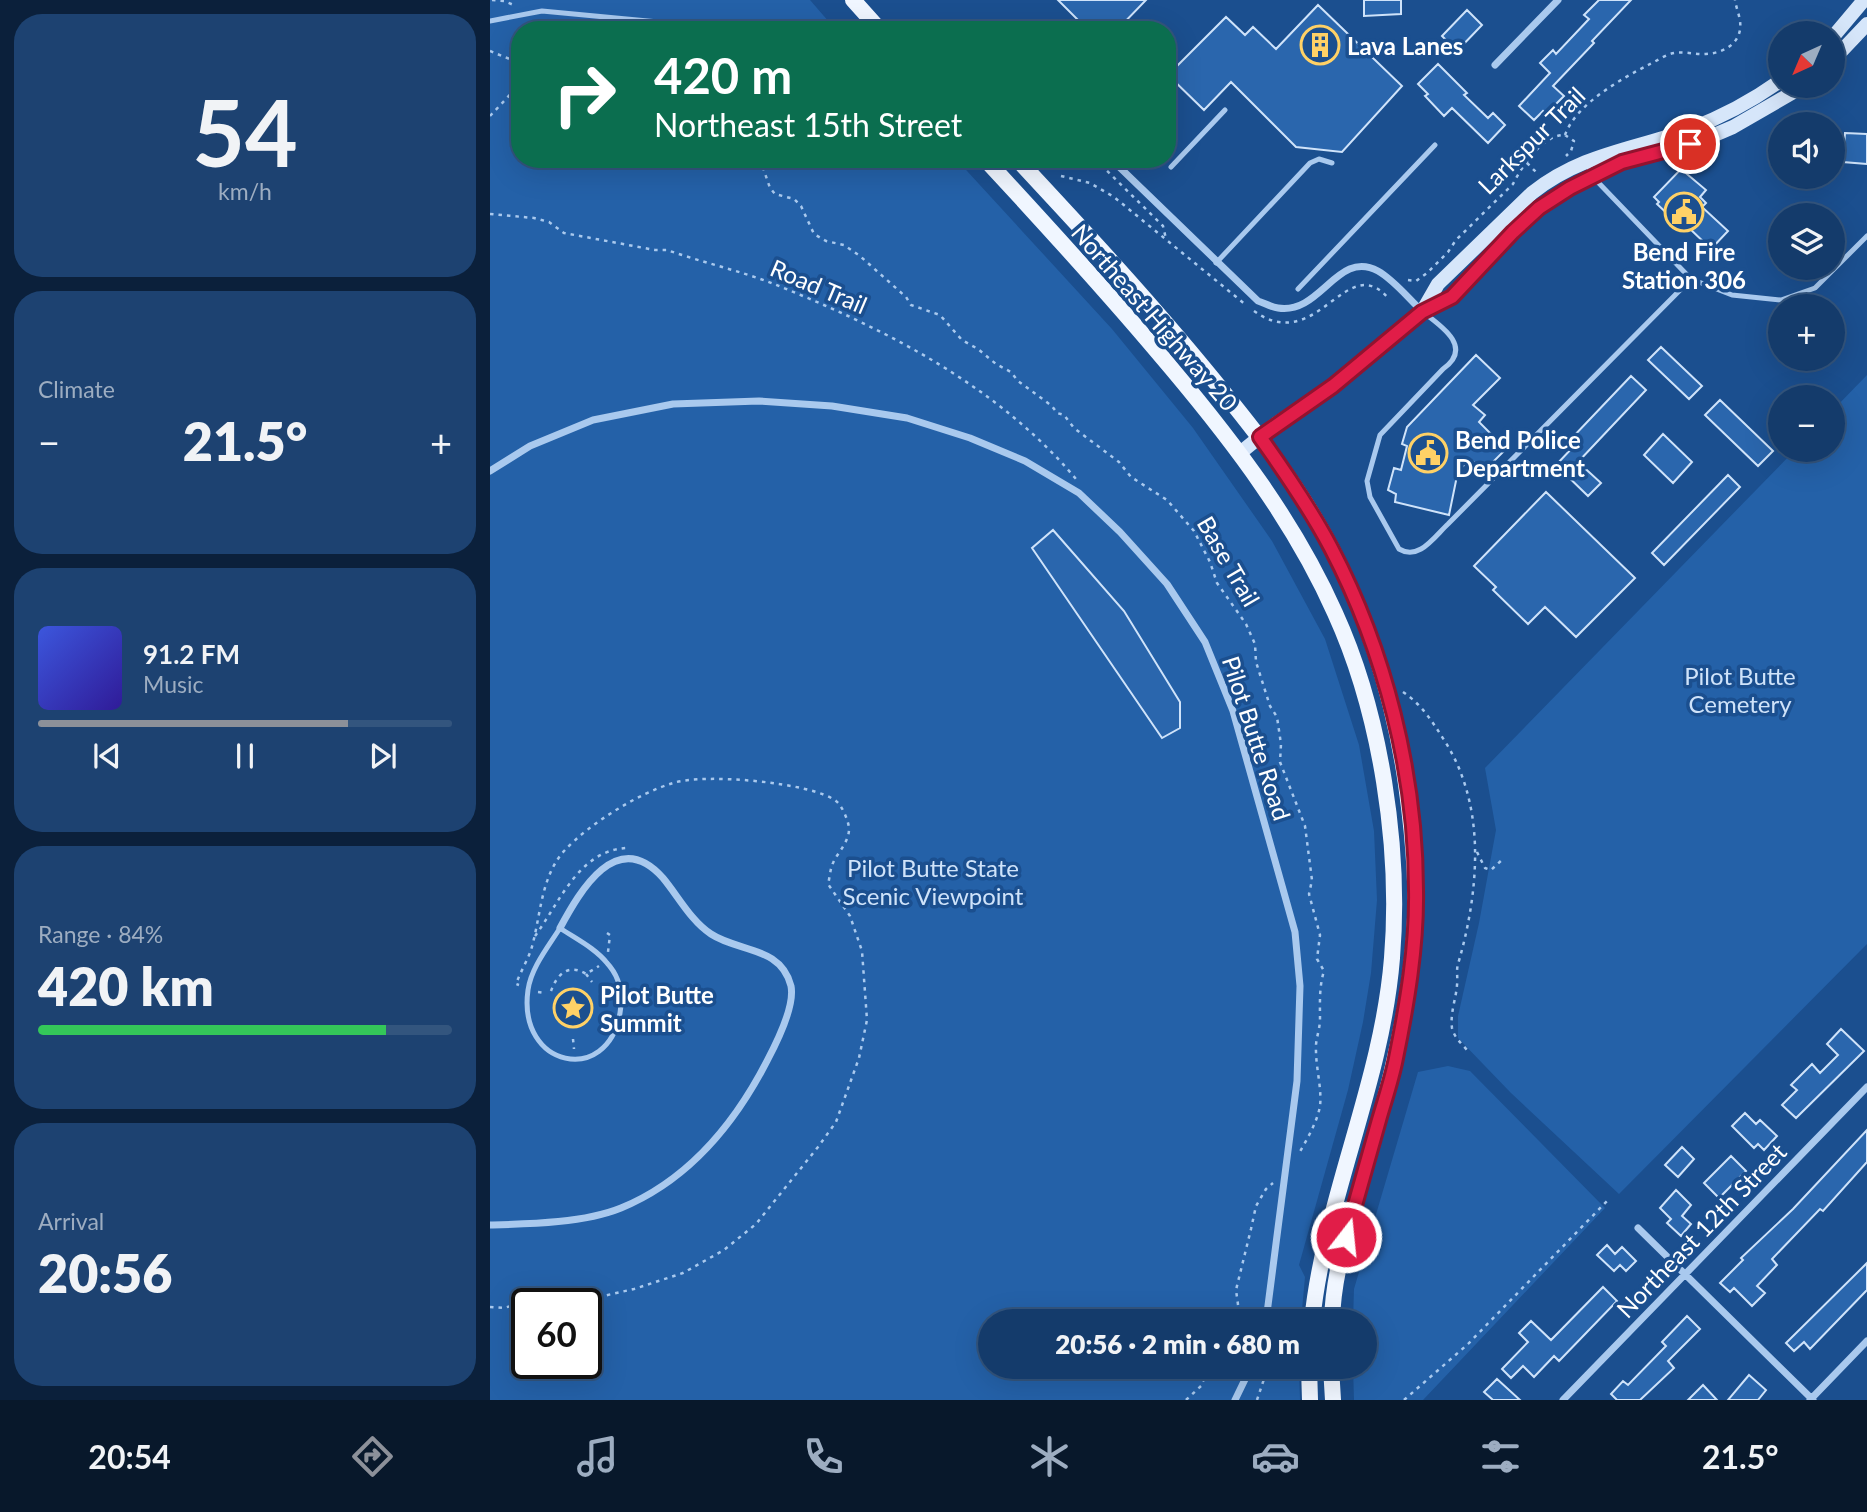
<!DOCTYPE html>
<meta charset="utf-8">
<style>
:root{--surface:#143b6b;--page:#1d4271;--text:#f1f3f6;--muted:#9dadc1;--line:#33557e;--accent:#8c9099}
body{margin:0;font-family:Lato,sans-serif;background:var(--page);color:var(--text);height:100vh;display:flex;flex-direction:column;font-size:26px;white-space:nowrap}
*{box-sizing:border-box;margin:0}
p{font-size:23px;color:var(--muted)}
.icon{flex:none;width:38px;height:38px;fill:none;stroke:currentColor;stroke-width:2;stroke-linecap:round;stroke-linejoin:round}
.map{position:relative;flex:1;overflow:hidden}
.panel{display:flex;flex-direction:column;gap:14px;padding:14px;background:#0b203b;width:490px}
.panel>*{flex:none}
.banner{position:absolute;left:21px;top:21px;width:665px;height:147px;border-radius:28px;box-shadow:0 7px 28px #0002,0 0 0 2px var(--line);background:#0b6e4f;color:#fff;overflow:hidden}
.needle{width:46px;rotate:224deg}
.fabs{position:absolute;left:1278px;top:21px;display:grid;gap:14px}
.fabs a{display:grid;place-items:center;width:77px;height:77px;border-radius:50%;background:var(--surface);box-shadow:0 7px 28px #0002,0 0 0 2px var(--line);font-size:35px}
.speed{position:absolute;left:21px;top:1288px;display:flex;gap:14px;font-size:35px;font-weight:700;text-align:center}
.speed>*{display:grid;place-content:center;width:91px;height:91px;border-radius:50%;background:var(--surface);box-shadow:0 7px 28px #0002,0 0 0 2px var(--line);line-height:1}
.speed .limit{border:4px solid #111;border-radius:10px;background:#fff;color:#111}
.pin{position:absolute;display:grid;place-items:center;width:60px;height:60px;color:#fff;margin:-30px;border:4px solid #fff;border-radius:50%;box-shadow:0 2px 7px #0007}
.me{position:absolute;width:77px;margin:-38px;rotate:16deg;stroke-linejoin:round;filter:drop-shadow(0 0 5px #0008)}
.turn{display:flex;align-items:center;gap:24px;height:147px;padding:0 28px;font-size:32px}
.turn .icon{width:91px;height:91px;stroke-width:2.5}
.turn b{display:block;font-size:49px;line-height:60px}
.big{font-size:52px;font-weight:800;line-height:1.1}
.panel .tile{flex:1;display:flex;flex-direction:column;justify-content:center;gap:10px;min-width:0;padding:0 24px;border-radius:28px;background:var(--page)}
.panel .dial{align-items:center;gap:0}
.dial b{font-size:91px;line-height:1}
.song{display:flex;align-items:center;gap:21px}
.cover{width:84px;height:84px;border-radius:10px;background:linear-gradient(135deg,hsl(230 70% 55%),hsl(250 70% 35%))}
.played{height:7px;border-radius:4px;background:linear-gradient(90deg,var(--accent) 75%,var(--line) 75%)}
.keys{display:flex;justify-content:space-around;direction:ltr}
.heat{display:flex;justify-content:space-between;align-items:center;font-size:38px;direction:ltr}
.charge{height:10px;border-radius:5px;background:linear-gradient(90deg,#34c759 84%,var(--line) 0)}
.trip{position:absolute;left:488px;top:1309px;width:399px;height:70px;border-radius:35px;background:var(--surface);box-shadow:0 7px 28px #0002,0 0 0 2px var(--line);font-weight:800;line-height:70px;text-align:center}
.dock{display:flex;height:112px;justify-content:space-around;align-items:center;background:#08182b;color:var(--muted)}
.dock .icon{width:49px;height:49px}
.dock .active{color:var(--accent)}
.dock b{font-size:32px;color:var(--text)}
main{display:flex;flex:1;min-height:0}
.map>svg:first-child{display:block}
</style>
<main>
<section class="panel">
<div class="tile dial"><b>54</b><p>km/h</p></div>
<div class="tile"><p>Climate</p>
<div class="heat"><a>−</a><b class="big">21.5°</b><a>+</a></div>
</div>
<div class="tile">
<div class="song"><i class="cover"></i><div><b>91.2 FM</b><p>Music</p></div></div>
<div class="played"></div>
<div class="keys"><svg class="icon" aria-label="previous" viewBox="0 0 24 24"><path d="M18 5L8 12l10 7zM5 5v14"/></svg><svg class="icon" aria-label="pause" viewBox="0 0 24 24"><path d="M8 5v14M16 5v14"/></svg><svg class="icon" aria-label="next" viewBox="0 0 24 24"><path d="M6 5l10 7-10 7zM19 5v14"/></svg></div>
</div>
<div class="tile"><p>Range · 84%</p><b class="big">420 km</b><div class="charge"></div></div>
<div class="tile"><p>Arrival</p><b class="big">20:56</b></div>
</section>
<div class="map">
<svg width="1377" height="1400" viewBox="0 0 1377 1400">
<rect width="100%" height="100%" fill="#1b4f8f"/>
<path fill="#2461a8" fill-rule="evenodd" d="M0,0H320L346,30H30V159H466L622,329L703,428L782,541L835,639L869,745L884,831L887,900L881,973L873,1022L858,1090L809,1265L815,1277L811,1321H500V1367H809L810,1400H0ZM37,1304H96V1363H37Z
M1377,375V944L1129,1194L1021,1093L968,1038V1016L989,923L1006,830L995,768L1305,450H1342V411Z
M958,1066L980,1071L1115,1208L933,1400H864L863,1367H875V1321H863L864,1289L928,1072Z"/>
<path fill="#2a66ad" stroke="#cfe3fa" stroke-width="2" d="M568,0H656L627,30H598Z
M874,0H911V14L874,16Z
M1109,0H1141L1102,41L1104,43L1063,86L1074,96L1056,114L1053,111L1044,120L1029,106L1060,73L1050,63L1063,50L1066,54L1099,19L1094,15Z
M828,5L912,86L852,152L806,147L741,82L714,110L678,75L736,17L755,35L763,27L786,49Z
M977,10L992,25L967,51L952,36Z
M948,64L977,93L974,95L998,118L1003,113L1015,125L998,143L962,108L954,116L935,96L938,94L928,84Z
M1355,133L1377,134V164L1353,162Z
M1191,169L1216,190L1210,197L1216,203L1212,207L1238,231L1221,249L1196,225L1194,226L1186,218L1184,220L1167,204L1169,202L1164,197Z
M1171,347L1212,386L1199,399L1158,360Z
M986,355L1010,378L983,405L995,415L989,422L1016,449L994,471L980,459L968,471L959,515L905,502L906,494L898,490L904,468L911,470L917,446L912,444L917,427Z
M1141,376L1156,390L1088,462L1111,483L1098,496L1066,465L1085,445L1080,440Z
M1230,400L1283,451L1268,466L1215,415Z
M1173,434L1202,462L1183,483L1154,455Z
M1238,475L1250,487L1174,565L1162,553Z
M1056,492L1145,578L1086,637L1055,607L1038,624L1003,590L1006,587L984,566Z
M563,530L634,611L690,702V728L672,738L542,548Z
M1351,1029L1374,1051L1306,1118L1292,1105L1307,1090L1301,1085L1322,1064L1330,1073L1348,1055L1337,1044Z
M1255,1113L1266,1124L1270,1120L1287,1136L1274,1150L1268,1144L1264,1148L1242,1126Z
M1377,1130V1162L1333,1211L1330,1209L1282,1259L1287,1265L1267,1286L1275,1293L1262,1306L1244,1288L1240,1292L1230,1283L1253,1260L1251,1258L1303,1209Z
M1192,1147L1204,1159L1188,1177L1175,1165Z
M1241,1156L1256,1171L1229,1198L1214,1183Z
M1186,1190L1201,1205L1192,1216L1201,1224L1191,1236L1177,1223L1181,1219L1170,1208Z
M1117,1245L1125,1254L1132,1247L1146,1261L1136,1271L1130,1265L1124,1271L1107,1255Z
M1377,1263V1290L1320,1349L1314,1342L1304,1351L1296,1343Z
M1113,1287L1127,1301L1069,1361L1064,1356L1044,1377L1033,1366L1021,1378L1012,1369L1038,1342L1029,1333L1041,1321L1061,1340Z
M1197,1316L1210,1329L1178,1361L1184,1368L1150,1400H1127L1121,1394L1133,1381L1138,1385L1176,1346L1172,1342Z
M1259,1375L1276,1390L1268,1400H1238Z
M1007,1379L1030,1400H1003L994,1392Z
M1213,1385L1227,1400H1198Z"/>
<g fill="none" stroke-linecap="round" stroke-linejoin="round">
<path stroke="#a9c9ee" stroke-width="2.5" stroke-dasharray="3.5 5" stroke-linecap="butt" d="M2,0L14,1L26,6
M60,30L64,20
M0,51L22,60L30,68
M0,116L30,84
M1075,135C1086,104 1131,79 1160,64C1167,61 1176,54 1184,53C1195,51 1206,55 1216,54C1235,53 1253,42 1250,21C1249,14 1246,7 1245,0
M1075,135L1084,141L1081,151L1076,156
M270,159L280,188L285,194L304,199L311,206L324,234L336,241L354,245L370,256L416,297L421,305L450,315L472,340L488,349L506,364L521,372L528,381L562,406L567,413L574,415L584,428L629,462L641,477L677,500L704,531L720,562L727,583L756,624L765,644L766,662L780,706L787,717L791,744L790,762L815,826L822,880L819,894L830,935L827,959L834,971C829,987 830,1003 830,1019C830,1030 825,1040 826,1051C826,1068 832,1089 830,1106C827,1123 816,1141 808,1155
M455,159L462,161
M605,159L673,226L676,239
M1037,163L1047,173
M571,176L600,183L624,197L756,305
M0,214L44,218L59,222L74,233L165,250H177C211,262 251,271 284,284C395,329 507,385 586,479
M918,280L926,281L937,273L958,252L966,240L1023,184C1032,166 1053,134 1075,135
M764,311C828,357 856,248 899,299
M913,692C932,705 942,721 954,740C975,772 984,810 985,847C986,886 979,927 968,964C966,971 968,978 967,985C966,999 960,1013 962,1028C964,1037 971,1043 977,1050
M987,852L995,868L1001,870L1014,858
M117,933L120,935L118,952
M45,936C70,902 89,850 137,848
M96,974L102,982
M61,991C67,974 79,963 96,974L109,966
M48,992L56,993
M109,995L120,993
M83,1039L84,1049
M0,1307L14,1308L38,1301L78,1304L144,1289L193,1273L234,1250L266,1224L328,1147L346,1122L369,1058L377,1020L372,951L360,916L338,884C340,877 340,869 343,863C348,852 359,842 359,829C359,822 352,805 346,801C321,782 213,773 183,783C149,793 99,824 75,850C50,877 51,917 41,950C37,961 30,973 26,984L29,985
M748,1321L750,1319L746,1290L761,1229L766,1206L776,1189L783,1183
M696,1400L711,1386L719,1367
M767,1400L778,1367
M914,1400L978,1344L1119,1199"/>
<path stroke="#a9c9ee" stroke-width="5" d="M0,21L52,11L253,30
M1096,162L1103,177L1201,279L1242,295L1291,300L1325,288L1377,236
M681,167L735,110
M726,263L820,163L829,159L842,163
M808,289L945,145
M934,313C953,327 983,348 953,369L890,435L877,481L880,497L909,549C929,561 944,537 958,524L1201,279
M70,928C86,939 105,948 117,963C130,977 133,995 130,1013C118,1086 27,1068 38,990C41,968 58,947 70,928Z"/>
<path stroke="#a9c9ee" stroke-width="7" d="M1005,65L1068,0
M621,159L768,301C774,303 781,307 788,308C831,315 847,249 888,271C904,280 918,298 932,311
M0,471L40,446L103,420L183,404L269,401L342,406L417,418L480,438L535,461L589,493L630,532L677,584L715,642L743,711L805,932L810,986L807,1081L776,1321
M0,1225C40,1224 94,1223 131,1208C199,1180 244,1125 277,1061C286,1044 305,1006 301,986C291,946 248,952 221,934C201,921 188,896 173,878C127,826 90,891 70,928
M1148,1228L1323,1400
M745,1400L761,1367
M1073,1400L1377,1087
M1320,1400L1377,1341"/>
<path stroke="#d6e6fa" stroke-width="14" d="M1342,38L1374,0
M1342,61L1377,24
M933,310L948,284L1042,193C1093,153 1143,150 1200,129C1232,117 1262,101 1290,81
M750,453L787,423L843,386L932,312L962,297L1023,232L1049,208L1080,188L1132,162L1215,139L1243,127L1314,86"/>
<path stroke="#f0f6ff" stroke-width="16" d="M363,0L390,30
M495,159C559,228 622,297 682,369C745,444 805,523 845,613C891,714 911,848 902,958C892,1083 835,1197 822,1321
M527,159C594,231 660,302 722,378C766,432 810,487 842,549C880,623 904,701 916,784C924,842 929,900 922,959C914,1035 893,1108 872,1181C859,1227 843,1273 842,1321
M819,1367L820,1400
M841,1367L843,1400"/>
</g>
<g fill="none" stroke-linecap="round" stroke-linejoin="round">
<defs>
<path id="route" d="M856,1237C867,1198 878,1159 889,1120C895,1099 902,1079 906,1058C917,1004 927,946 926,890C926,774 895,651 841,548C821,510 795,472 770,437L843,386L932,312L962,297L1023,232L1049,208L1080,188L1132,162L1200,144"/>
</defs>
<use href="#route" stroke="#92132f" stroke-width="18"/>
<use href="#route" stroke="#e11d48" stroke-width="12"/>
</g>
<defs>
<symbol id="building-ring" viewBox="-11 -11 22 22"><circle r="9.5" fill="#1b4f8f" stroke="#ffd166" stroke-width="1.5"/><path d="M-4-6H4V6H1V3H-1V6H-4ZM-2.5-4.3h1.7v1.8h-1.7ZM.8-4.3h1.7v1.8H.8ZM-2.5-1h1.7V.8h-1.7ZM.8-1h1.7V.8H.8Z" fill="#ffd166"/></symbol>
<symbol id="civic-ring" viewBox="-11 -11 22 22"><circle r="9.5" fill="#1b4f8f" stroke="#ffd166" stroke-width="1.5"/><path d="M-.6-6.5H3V-4.5H.6V-3L4-1V1h2V6H-6V1h2V-1L-.6-3ZM-1.2 2.5V6h2.4V2.5Z" fill="#ffd166"/></symbol>
<symbol id="sight-ring" viewBox="-11 -11 22 22"><circle r="9.5" fill="#1b4f8f" stroke="#ffd166" stroke-width="1.5"/><path d="M0-6L1.8-2.2L6-1.7L2.9 1.2L3.7 5.4L0 3.3L-3.7 5.4L-2.9 1.2L-6-1.7L-1.8-2.2Z" fill="#ffd166"/></symbol>
</defs>
<g fill-rule="evenodd">
<use href="#building-ring" x="808" y="23" width="44" height="44"/>
<use href="#civic-ring" x="1172" y="190" width="44" height="44"/>
<use href="#civic-ring" x="916" y="431" width="44" height="44"/>
<use href="#sight-ring" x="61" y="986" width="44" height="44"/>
</g>
<g text-anchor="middle" dominant-baseline="central" stroke-width="7" stroke-linejoin="round" paint-order="stroke">
<g font-size="24" font-weight="bold" fill="#fff" stroke="#1b4f8f" text-anchor="start">
<text x="857" y="45">Lava Lanes</text>
<text x="1194" y="251" text-anchor="middle">Bend Fire<tspan x="1194" dy="28">Station 306</tspan></text>
<text x="965" y="439">Bend Police<tspan x="965" dy="28">Department</tspan></text>
<text x="110" y="994">Pilot Butte<tspan x="110" dy="28">Summit</tspan></text>
</g>
<g font-size="24" fill="#fff" stroke="#1b4f8f">
<text transform="translate(1041 140) rotate(-45)">Larkspur Trail</text>
<text transform="translate(329 286) rotate(23)">Road Trail</text>
<text transform="translate(665 317) rotate(49)">Northeast Highway 20</text>
<text transform="translate(739 561) rotate(60)">Base Trail</text>
<text transform="translate(767 738) rotate(72)">Pilot Butte Road</text>
<text transform="translate(1211 1230) rotate(-46)">Northeast 12th Street</text>
</g>
<g font-size="24" fill="#cfe3fa" stroke="#1b4f8f">
<text x="1250" y="675">Pilot Butte<tspan x="1250" dy="28">Cemetery</tspan></text>
<text x="443" y="867">Pilot Butte State<tspan x="443" dy="28">Scenic Viewpoint</tspan></text>
</g>
</g>
</svg>
<div class="fabs">
<a><svg class="needle" viewBox="-14 -14 28 28"><path d="M0-13l5 13h-10z" fill="#e53935"/><path d="M0 13l5-13h-10z" fill="#9dadc1"/></svg></a>
<a><svg class="icon" aria-label="sound" viewBox="0 0 24 24"><path d="M4 9h4l5-4v14l-5-4H4zM17 9q2 3 0 6"/></svg></a>
<a><svg class="icon" aria-label="layers" viewBox="0 0 24 24"><path d="M12 4l9 5-9 5-9-5zM3 14l9 5 9-5"/></svg></a>
<a>+</a>
<a>−</a>
</div>
<div class="speed"><div class="limit">60</div></div>
<div class="pin" style="left:1200px;top:144px;background:#d93025"><svg class="icon" aria-label="arrive" viewBox="0 0 24 24"><path d="M6 21V4h12l-3 4 3 4H6"/></svg></div>
<svg class="me" style="left:856px;top:1237px" viewBox="-20 -20 40 40"><circle r="17" fill="#e11d48" stroke="#fff" stroke-width="3"/><path d="M0-11L8 9 0 5-8 9z" fill="#fff"/></svg>
<div class="trip">20:56 · 2 min · 680 m</div>
<div class="banner">
<div class="turn"><svg class="icon" aria-label="right" viewBox="0 0 24 24"><path d="M7 20v-9h11M14 6l5 5-5 5"/></svg><div><b>420 m</b>Northeast 15th Street</div></div>
</div>
</div>
</main>
<nav class="dock">
<b>20:54</b>
<svg class="icon active" aria-label="directions" viewBox="0 0 24 24"><path d="M12 3l9 9-9 9-9-9zM9 14v-3h6M13 9l2 2-2 2"/></svg>
<svg class="icon" aria-label="music" viewBox="0 0 24 24"><path d="M9 18V5l10-2v13"/><circle cx="6" cy="18" r="3"/><circle cx="16" cy="16" r="3"/></svg>
<svg class="icon" aria-label="phone" viewBox="0 0 24 24"><path d="M5 4h4l2 5-3 2q2 4 5 5l2-3 5 2v4C11 20 4 13 5 4z"/></svg>
<svg class="icon" aria-label="climate" viewBox="0 0 24 24"><path d="M12 3v18M4 7l16 10M4 17L20 7"/></svg>
<svg class="icon" aria-label="car" viewBox="0 0 24 24"><path d="M5 17H2v-5l4-1 3-4h7l3 4 3 1v5h-3M9 17h6M6 11h13"/><circle cx="7" cy="17" r="2"/><circle cx="17" cy="17" r="2"/></svg>
<svg class="icon" aria-label="filters" viewBox="0 0 24 24"><path d="M4 7h16M4 17h16"/><circle cx="9" cy="7" r="2"/><circle cx="15" cy="17" r="2"/></svg>
<b>21.5°</b>
</nav>
